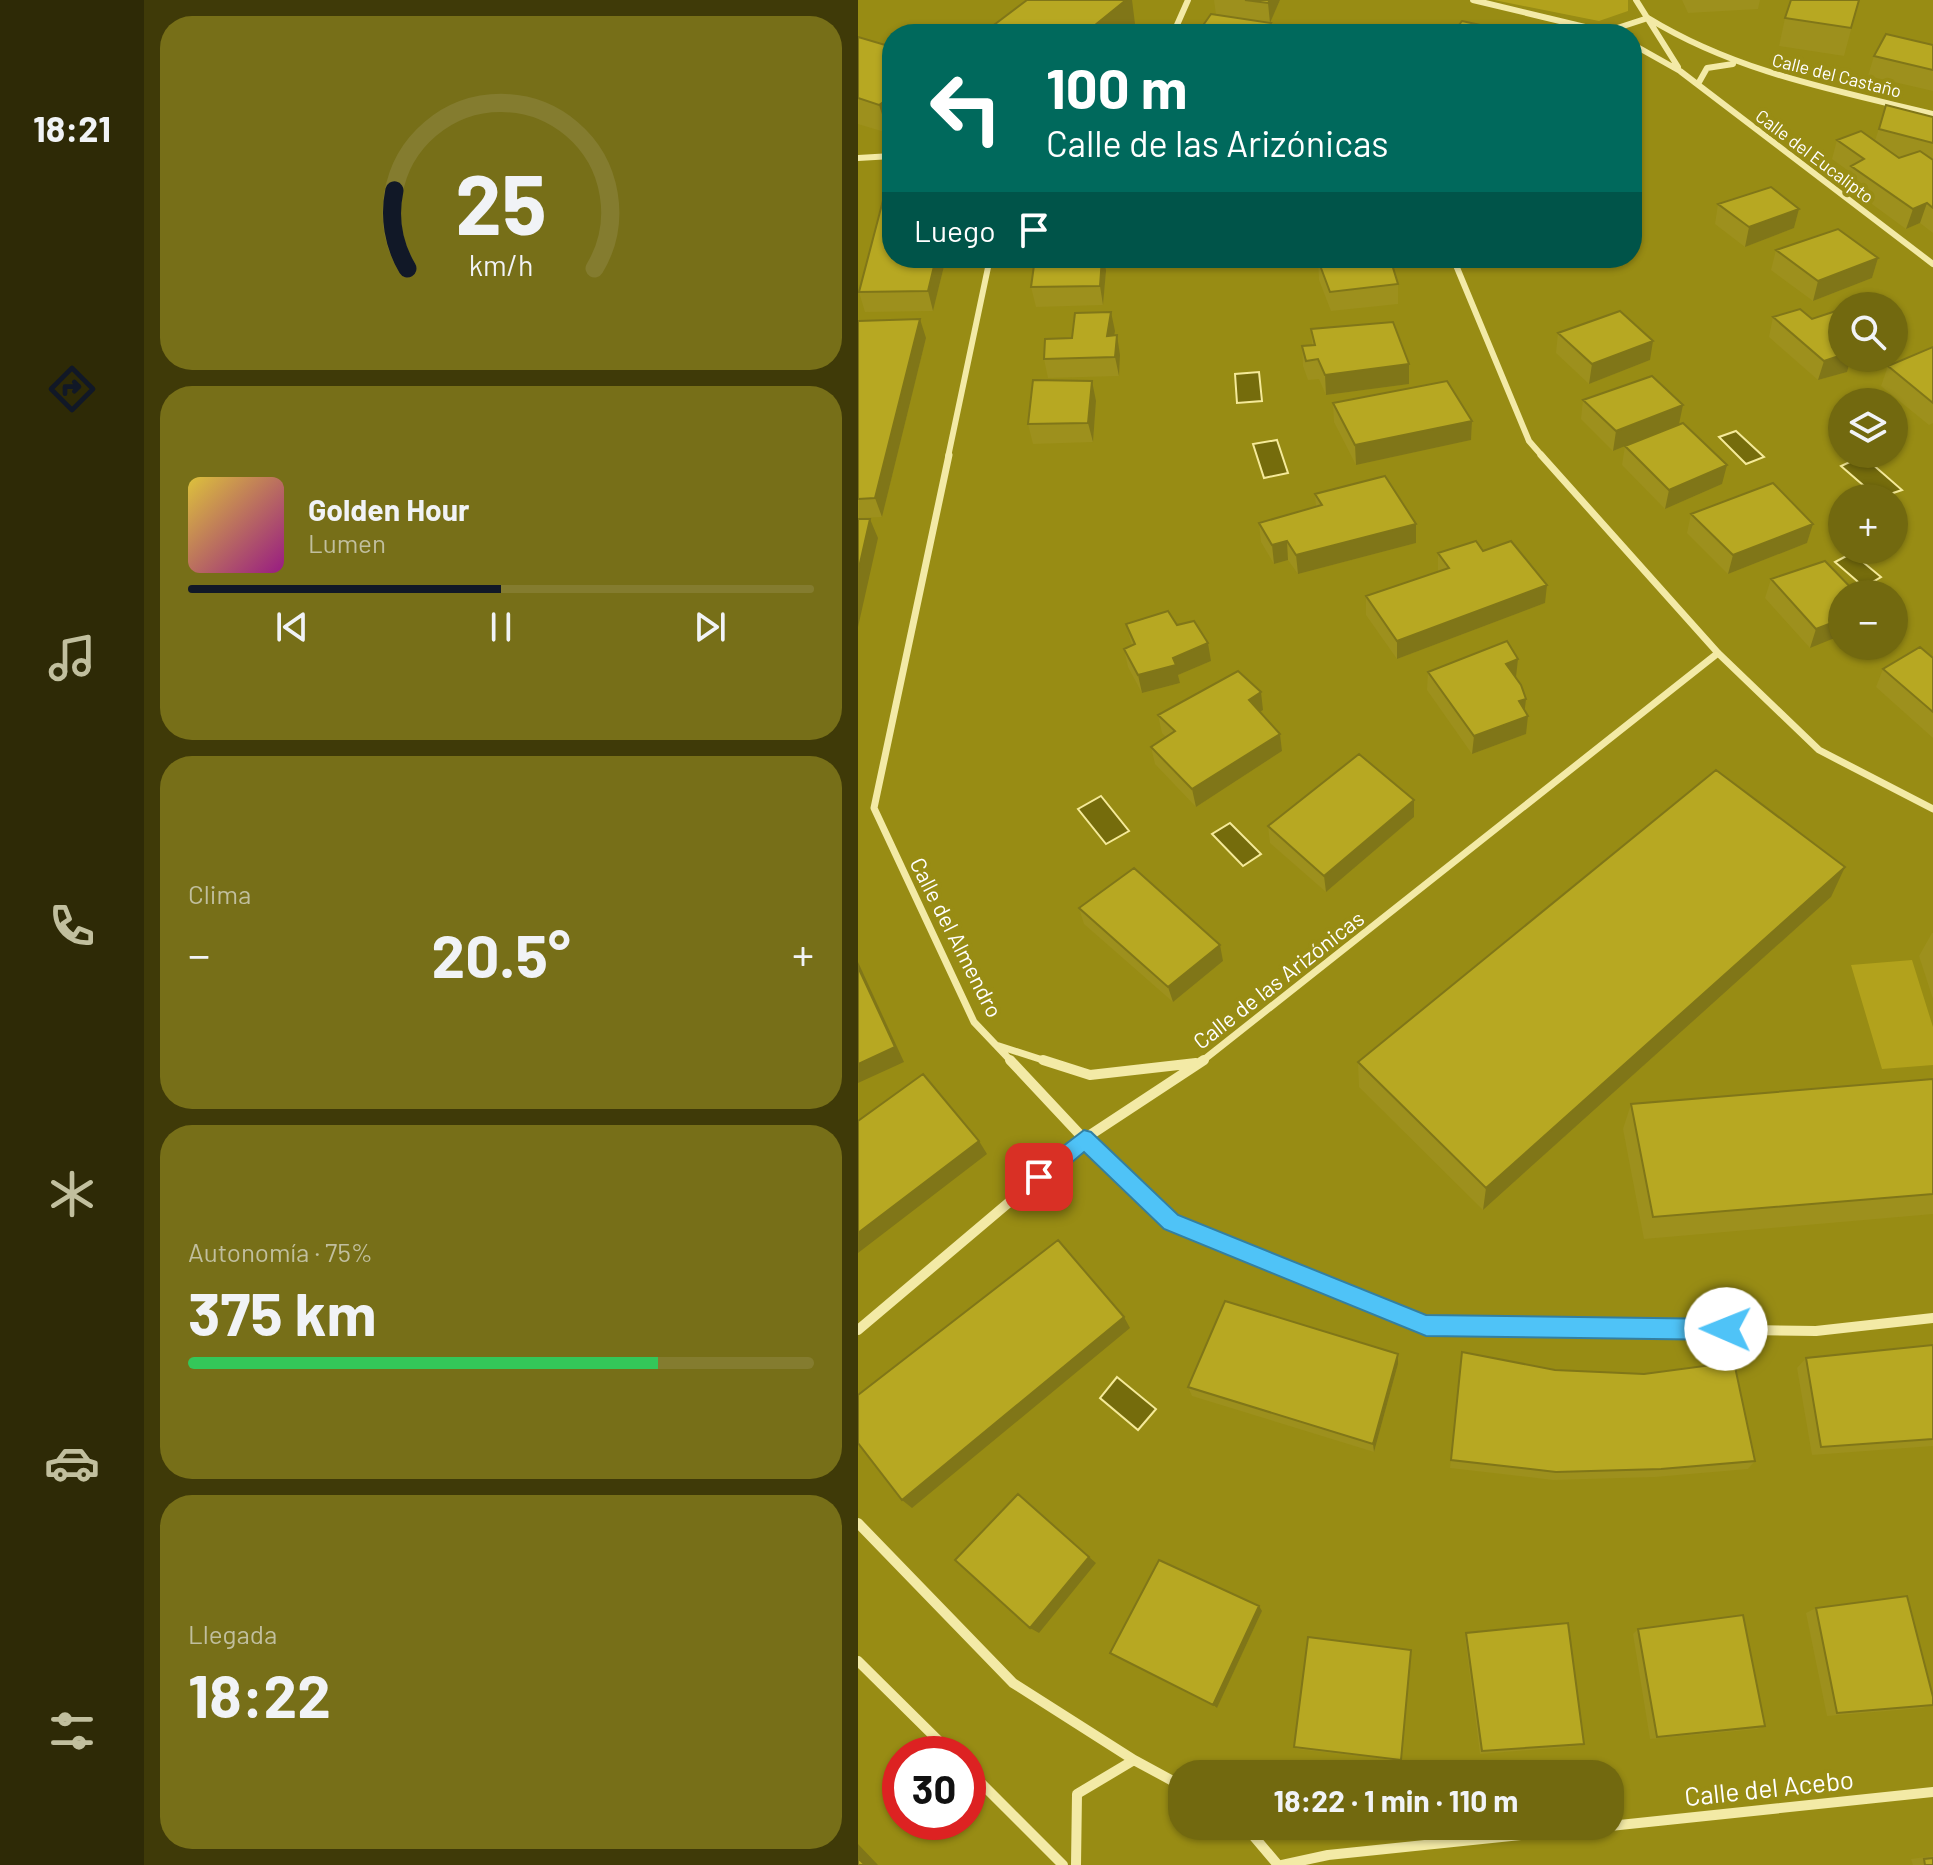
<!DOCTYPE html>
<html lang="es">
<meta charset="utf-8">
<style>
:root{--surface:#72690f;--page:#776f18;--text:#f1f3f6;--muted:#c1bf9e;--line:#847c2f;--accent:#111827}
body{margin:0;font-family:Barlow,sans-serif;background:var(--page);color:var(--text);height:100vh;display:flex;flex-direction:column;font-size:30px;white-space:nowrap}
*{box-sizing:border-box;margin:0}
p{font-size:26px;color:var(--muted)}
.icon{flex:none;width:44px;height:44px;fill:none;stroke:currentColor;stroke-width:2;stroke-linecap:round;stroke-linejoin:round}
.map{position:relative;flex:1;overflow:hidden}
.drawer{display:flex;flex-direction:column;gap:16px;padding:16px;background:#3f3a08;width:714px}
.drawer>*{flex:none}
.guide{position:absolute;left:24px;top:24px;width:760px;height:244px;border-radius:32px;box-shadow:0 2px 6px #0004;background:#00695c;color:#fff;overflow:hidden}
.tools{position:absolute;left:970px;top:292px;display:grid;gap:16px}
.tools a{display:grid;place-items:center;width:80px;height:80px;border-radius:50%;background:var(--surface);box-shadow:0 2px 6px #0004;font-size:40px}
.speed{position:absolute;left:24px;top:1736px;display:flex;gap:16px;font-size:40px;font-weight:700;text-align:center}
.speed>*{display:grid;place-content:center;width:104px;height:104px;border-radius:50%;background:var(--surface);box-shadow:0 2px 6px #0004;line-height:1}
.speed .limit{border:12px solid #d22;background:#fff;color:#111}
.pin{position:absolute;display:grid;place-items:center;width:68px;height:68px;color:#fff;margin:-34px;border-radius:16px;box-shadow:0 4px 12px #0006}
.me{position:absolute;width:88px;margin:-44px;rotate:271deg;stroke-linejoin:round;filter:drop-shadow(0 0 6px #0008)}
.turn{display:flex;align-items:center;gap:28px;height:168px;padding:0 32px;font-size:36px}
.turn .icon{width:104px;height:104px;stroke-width:2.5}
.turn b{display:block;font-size:56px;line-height:68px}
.then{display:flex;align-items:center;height:76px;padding:0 32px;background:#0003;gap:16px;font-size:30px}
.big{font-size:60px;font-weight:700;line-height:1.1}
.drawer .widget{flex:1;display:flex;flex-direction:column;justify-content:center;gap:12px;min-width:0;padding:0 28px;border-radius:32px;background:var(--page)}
.drawer .dial{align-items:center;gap:0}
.dial svg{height:208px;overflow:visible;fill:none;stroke:var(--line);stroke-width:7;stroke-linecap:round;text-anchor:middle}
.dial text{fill:var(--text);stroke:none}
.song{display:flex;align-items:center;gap:24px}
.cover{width:96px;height:96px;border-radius:12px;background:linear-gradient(135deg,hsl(50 70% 55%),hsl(310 70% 35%))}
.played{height:8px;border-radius:4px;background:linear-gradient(90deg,var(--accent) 50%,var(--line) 50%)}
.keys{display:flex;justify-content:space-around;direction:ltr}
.heat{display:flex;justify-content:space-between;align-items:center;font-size:44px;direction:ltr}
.charge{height:12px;border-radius:6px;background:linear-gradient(90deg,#34c759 75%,var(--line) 0)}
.trip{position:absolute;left:310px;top:1760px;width:456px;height:80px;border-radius:32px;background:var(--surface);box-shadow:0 2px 6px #0004;font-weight:700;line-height:80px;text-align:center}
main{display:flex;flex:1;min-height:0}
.menu{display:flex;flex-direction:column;width:144px;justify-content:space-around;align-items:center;background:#2e2a06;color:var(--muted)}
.menu .icon{width:56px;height:56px}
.menu .selected{color:var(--accent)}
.menu b{font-size:36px;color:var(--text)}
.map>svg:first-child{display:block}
</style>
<main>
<nav class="menu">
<b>18:21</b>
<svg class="icon selected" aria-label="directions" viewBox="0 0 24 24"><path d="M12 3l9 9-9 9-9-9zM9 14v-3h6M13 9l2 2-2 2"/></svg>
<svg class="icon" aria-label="music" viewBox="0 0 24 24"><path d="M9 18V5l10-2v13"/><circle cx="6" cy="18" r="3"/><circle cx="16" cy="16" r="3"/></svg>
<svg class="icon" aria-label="phone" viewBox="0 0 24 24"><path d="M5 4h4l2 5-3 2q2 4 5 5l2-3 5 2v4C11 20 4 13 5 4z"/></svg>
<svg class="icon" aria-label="climate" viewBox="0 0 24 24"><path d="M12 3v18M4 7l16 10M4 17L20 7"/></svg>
<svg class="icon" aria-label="car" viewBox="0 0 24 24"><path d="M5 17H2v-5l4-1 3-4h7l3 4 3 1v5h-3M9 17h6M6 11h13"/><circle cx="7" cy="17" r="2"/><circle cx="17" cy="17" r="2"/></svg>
<svg class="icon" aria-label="filters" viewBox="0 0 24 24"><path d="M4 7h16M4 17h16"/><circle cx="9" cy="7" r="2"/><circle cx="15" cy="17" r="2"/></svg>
</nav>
<section class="drawer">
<div class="widget dial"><svg viewBox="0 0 100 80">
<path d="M14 69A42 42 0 1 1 86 69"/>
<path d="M14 69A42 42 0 0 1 9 39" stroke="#111827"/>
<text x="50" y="56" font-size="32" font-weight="700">25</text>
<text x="50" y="72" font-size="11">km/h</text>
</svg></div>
<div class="widget">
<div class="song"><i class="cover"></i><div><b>Golden Hour</b><p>Lumen</p></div></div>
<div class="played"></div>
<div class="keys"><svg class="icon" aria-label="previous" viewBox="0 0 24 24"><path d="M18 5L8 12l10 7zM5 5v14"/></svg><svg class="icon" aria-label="pause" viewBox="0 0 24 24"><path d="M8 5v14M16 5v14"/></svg><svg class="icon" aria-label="next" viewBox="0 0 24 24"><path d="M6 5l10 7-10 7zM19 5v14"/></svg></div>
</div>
<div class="widget"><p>Clima</p>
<div class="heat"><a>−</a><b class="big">20.5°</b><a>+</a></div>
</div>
<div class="widget"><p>Autonomía · 75%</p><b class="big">375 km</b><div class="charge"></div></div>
<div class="widget"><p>Llegada</p><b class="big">18:22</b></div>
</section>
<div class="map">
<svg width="1075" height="1865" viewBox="0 0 1075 1865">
<rect width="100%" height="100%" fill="#988c14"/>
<path fill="#b2a21c" d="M636,0H770V11L741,21Z
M1054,960L1075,1027V1065L1024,1069L993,965Z"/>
<path fill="#756c0c" stroke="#f5ea99" stroke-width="2" d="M401,372L404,401L379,403L377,374Z
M878,431L906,457L888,464L861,437Z
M419,440L430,473L406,478L395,444Z
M1005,456L1044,490L1020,498L983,466Z
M994,553L1023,577L1006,587L977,562Z
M243,796L271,831L248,844L220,809Z
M372,823L403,854L385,866L354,834Z
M259,1377L298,1409L280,1430L242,1398Z"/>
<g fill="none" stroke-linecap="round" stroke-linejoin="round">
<path stroke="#f3eaa6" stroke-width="6" d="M615,0L756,34
M778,0L820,67
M790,18C878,72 976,90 1075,114
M750,31L790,18
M315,34L330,0
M774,44L822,71L1075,264
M840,84L849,68L875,64
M0,158L34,156
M595,258L671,441L685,457
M90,457L132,258"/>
<path stroke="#f3eaa6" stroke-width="7" d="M91,455L16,808L116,1022L154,1062
M683,455L860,653L961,750L1075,809
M138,1045L191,1062
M343,1062L860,653"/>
<path stroke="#f3eaa6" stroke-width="10" d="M152,1060L226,1139L313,1222L568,1325L958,1331L1075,1318
M185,1060L232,1075L338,1063
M0,1330L226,1139L346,1060
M0,1523L155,1683L276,1760
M0,1661L94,1754
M110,1770L205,1865
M387,1826L420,1865
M752,1826L1075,1792
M218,1865L219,1794L276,1760L324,1786
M424,1865L470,1855L749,1826"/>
</g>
<path fill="#9d901d" d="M356,0H422L412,23L358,15Z
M824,0H902L900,9L830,13Z
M1001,0L986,56L921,46L927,18Z
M0,37L34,47V130L30,133L0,124Z
M1075,45V91L1010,76L1016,56Z
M1028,105L1075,117V233L1062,223L1048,229L988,185L992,172L974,159L979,140L1017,141Z
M860,204L941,209L936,228L887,247L857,224Z
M918,250L1020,258L1014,278L955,301L913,270Z
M34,258H88L75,311L7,312L1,292Z
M460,260L540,284V304L473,311L461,280Z
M248,271L245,305L178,307L173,287Z
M915,317L984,358H993L989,372L960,380L911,337Z
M0,321L68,338L24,517L0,518Z
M453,329L551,384L468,395L461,379L450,380L445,366L444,346L454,345Z
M257,331L256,336L262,355L261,376L190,378L186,359L214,338Z
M700,333L792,360L731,384L698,353Z
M1075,347V423L1071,425L1023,386L1030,366Z
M725,400L821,424L864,484L807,509L764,465L767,446L755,451L723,419Z
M238,401L235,442L175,444L170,424Z
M475,403L614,421L613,440L498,465L476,422Z
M457,494L558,543L440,574L430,560L416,564L403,542L401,523L458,507Z
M833,514L955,524L949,543L870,574L829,533Z
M580,553L687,603L539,659L508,615V596L580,572Z
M913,579L999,594L952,648L907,598Z
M268,624L319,625L353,661L320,675L322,683L284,693L270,667L266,649L274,646Z
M1075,658V738L1018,687L1025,669Z
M660,659L657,677L666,710L668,734L614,754L569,690L570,672Z
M405,710L402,712L422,734L424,751L338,807L297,764L293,747L308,737L304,733L300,715Z
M556,800V817L468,892L412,843L410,826Z
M973,897L625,1210L501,1087L500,1062Z
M221,908L365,961L315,1002L226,924Z
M1074,933H1075V999L1061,956Z
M1075,1079V1214L786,1239L765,1129L773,1104Z
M1075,1345V1446L954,1455L939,1368L948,1358Z
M604,1352L697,1370L897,1461L890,1469L797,1477L695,1480L592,1468Z
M540,1354V1364L516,1452L334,1396L330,1387Z
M958,1608L1075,1705L1064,1708L969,1716L948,1613Z
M404,1611L359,1708L252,1653Z
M780,1629L907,1726L899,1729L792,1739L775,1634Z
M608,1633L726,1744L722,1746L622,1754L607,1637Z
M553,1650L543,1761L439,1749L436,1747Z
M1075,1856V1865H1055L1053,1859Z"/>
<path fill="#807618" d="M268,0H274L277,24L265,34H226Z
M412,0H422L412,23L410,3Z
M413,23V34H405Z
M34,96V130L30,133L21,105Z
M1069,203L1062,223L1048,229L1055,209Z
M941,209L936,228L887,247L891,227Z
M78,258H88L75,311L70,291Z
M244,258H246L248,271L245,305L242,286Z
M1020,258L1014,278L955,301L960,281Z
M253,312L257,331L253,356L249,336Z
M62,319L68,338L24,517L17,498Z
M259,335L262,355L261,376L257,357Z
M795,341L792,360L731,384L734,364Z
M984,351V358H993L989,372L960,380L966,361Z
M551,364V384L468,395L467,375Z
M234,381L238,401L235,442L230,423Z
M825,405L821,424L755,451L758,431Z
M614,421L613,440L498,465L497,445Z
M869,465L864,484L807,509L811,490Z
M12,519L20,538L0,627V572Z
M558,524V543L440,574L438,555Z
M955,524L949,543L870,574L875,555Z
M429,541L430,560L416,564L414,545Z
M689,585L687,603L539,659V641Z
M984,619V635L952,648L958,629Z
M350,643L353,661L320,675L322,683L284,693L280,675L315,658Z
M660,659L658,677L646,682L648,664Z
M403,692L405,710L393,718L391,700Z
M668,699L666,716L661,701Z
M670,716L668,734L614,754L616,736Z
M422,734L424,751L338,807L334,789Z
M556,800V817L468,892L466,876Z
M987,867L973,897L625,1210L628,1188Z
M362,945L365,961L315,1002L310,987Z
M0,962L46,1062L0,1083Z
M121,1141L129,1154L0,1253V1233Z
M266,1317L272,1328L54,1508L44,1500Z
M540,1354V1364L516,1452L515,1444Z
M231,1557L238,1563L181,1633L172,1628Z
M401,1606L404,1611L359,1708L355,1705Z
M0,1844L20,1865H7L0,1858Z"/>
<path fill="#b7a822" stroke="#807618" stroke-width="2" d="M169,0H268L226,34H124Z
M387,0H412L410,3Z
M933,0H1001L993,28L927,18Z
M353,14L413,23L405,34H339Z
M604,21L654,32L653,34H594Z
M1028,34L1075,45V70L1016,56Z
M0,37L34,47V96L21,105L0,98Z
M1028,105L1075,117V143L1021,129Z
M1003,131L1041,158L1062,151L1075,160V208L1069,203L1055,209L993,166L1006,159L979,140Z
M34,166V258H78L70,291L1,292Z
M913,187L941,209L891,227L860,204Z
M980,229L1020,258L960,281L918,250Z
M177,258H244L242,286L173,287Z
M482,258H532L540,284L472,292L460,260Z
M942,309L954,319L984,309V355L966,361L915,317Z
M762,311L795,341L734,364L700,333Z
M253,312L249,336L259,335L257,357L186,359L187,339L214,338L217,313Z
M62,319L17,498L0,499V321Z
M535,322L551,364L467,375L460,359L448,361L444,346L457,345L453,329Z
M1075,347V403L1030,366Z
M794,376L825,405L758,431L725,400Z
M175,380L234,381L230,423L170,424Z
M589,381L614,421L497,445L475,403Z
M825,423L869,465L811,490L767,446Z
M527,476L558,524L438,555L429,541L414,545L401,523L464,505L457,494Z
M915,483L955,524L875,555L833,514Z
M0,519H12L0,572Z
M618,541L625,551L653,541L689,585L539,641L508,596L591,568L580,553Z
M967,561L999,594H984V619L958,629L913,579Z
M310,611L319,625L336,621L350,643L315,658L318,665L280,675L266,649L277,644L268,624Z
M649,641L660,659L648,664L663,685L668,699L661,701L670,716L616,736L570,672Z
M1062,647L1075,658V712L1025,669Z
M380,671L403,692L391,700L422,734L334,789L293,747L317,731L300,715Z
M501,754L556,800L466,876L410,826Z
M858,770L987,867L628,1188L500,1062Z
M276,868L362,945L310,987L221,908Z
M0,967L37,1047L0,1064Z
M65,1074L121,1141L0,1233V1121Z
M1075,1079V1194L795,1217L773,1104Z
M200,1240L266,1317L44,1500L0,1443V1395Z
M367,1301L540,1354L515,1444L330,1387Z
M1075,1345V1439L963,1447L948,1358Z
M604,1352L697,1370L786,1374L876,1362L897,1461L803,1469L698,1472L593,1460Z
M160,1494L231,1557L172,1628L97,1560Z
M301,1560L401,1606L355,1705L252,1653Z
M1049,1596L1075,1697V1705L979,1713L958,1608Z
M885,1615L907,1726L799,1737L780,1629Z
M710,1623L726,1744L624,1751L608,1633Z
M450,1637L553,1650L543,1760L436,1747Z
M0,1858L7,1865H0Z
M1075,1858V1865H1067L1066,1859Z"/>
<path fill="#4fc3f7" stroke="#337fa1" stroke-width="2" d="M226,1130L233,1132L320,1215L568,1315L868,1319L875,1322L878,1329L875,1337L868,1340L568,1336L306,1229L226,1152L188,1184L181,1186L174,1184L171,1177L174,1170Z"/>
<g text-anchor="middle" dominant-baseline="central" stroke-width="8" stroke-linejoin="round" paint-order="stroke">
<g font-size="18" fill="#fff" stroke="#988c14">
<text transform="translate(979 75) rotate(14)">Calle del Castaño</text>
<text transform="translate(957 156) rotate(37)">Calle del Eucalipto</text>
</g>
<g font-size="22" fill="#fff" stroke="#988c14">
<text transform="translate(99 937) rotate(63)">Calle del Almendro</text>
<text transform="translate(420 979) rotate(-38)">Calle de las Arizónicas</text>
</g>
<g font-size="26" fill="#fff" stroke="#988c14">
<text transform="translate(911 1787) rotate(-6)">Calle del Acebo</text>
</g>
</g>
</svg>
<div class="tools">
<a><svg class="icon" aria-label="search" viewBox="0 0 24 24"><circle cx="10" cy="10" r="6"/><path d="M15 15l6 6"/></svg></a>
<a><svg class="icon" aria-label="layers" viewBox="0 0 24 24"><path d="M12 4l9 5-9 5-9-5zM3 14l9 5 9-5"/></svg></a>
<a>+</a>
<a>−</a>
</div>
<div class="speed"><div class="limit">30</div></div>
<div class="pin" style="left:181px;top:1177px;background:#d93025"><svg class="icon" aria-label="arrive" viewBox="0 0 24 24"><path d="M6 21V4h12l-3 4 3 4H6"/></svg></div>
<svg class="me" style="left:868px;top:1329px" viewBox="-20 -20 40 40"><circle r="19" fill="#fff"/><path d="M0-13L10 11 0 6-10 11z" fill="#4fc3f7"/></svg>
<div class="trip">18:22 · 1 min · 110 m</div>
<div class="guide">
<div class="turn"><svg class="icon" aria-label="left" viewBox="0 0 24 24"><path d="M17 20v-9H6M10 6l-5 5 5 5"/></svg><div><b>100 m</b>Calle de las Arizónicas</div></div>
<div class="then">Luego<svg class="icon" aria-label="arrive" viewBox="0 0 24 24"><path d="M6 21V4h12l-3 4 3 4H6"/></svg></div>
</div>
</div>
</main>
